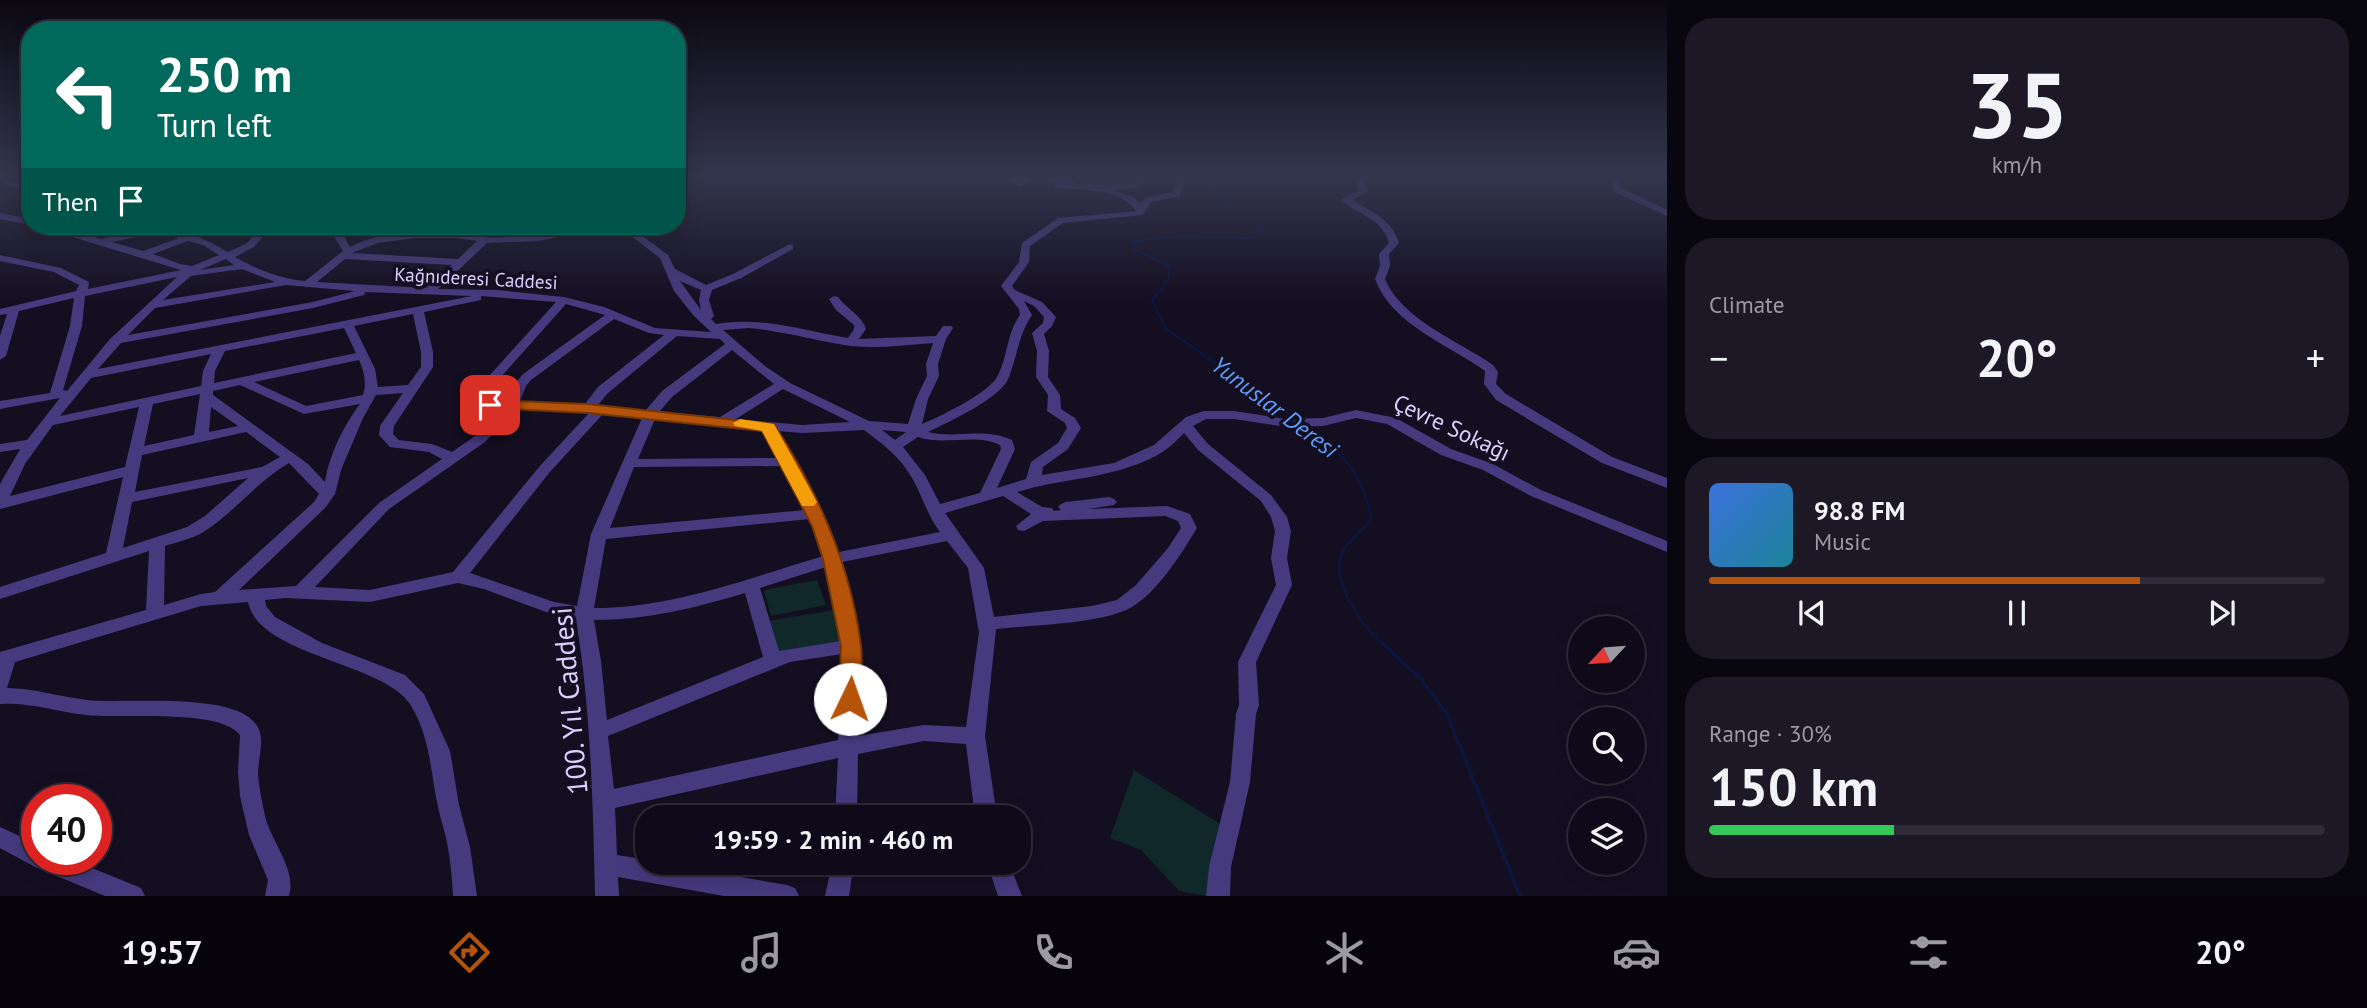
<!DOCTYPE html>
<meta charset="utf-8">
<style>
:root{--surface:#0f0a19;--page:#1d1826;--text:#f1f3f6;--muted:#9b9aa2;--line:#2f2b38;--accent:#b45309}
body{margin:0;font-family:"PT Sans",sans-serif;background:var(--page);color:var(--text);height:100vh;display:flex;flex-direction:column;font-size:26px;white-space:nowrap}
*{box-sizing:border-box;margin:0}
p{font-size:23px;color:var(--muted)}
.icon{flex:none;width:38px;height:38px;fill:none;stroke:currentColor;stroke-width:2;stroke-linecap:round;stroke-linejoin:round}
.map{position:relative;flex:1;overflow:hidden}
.panel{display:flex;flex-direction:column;gap:18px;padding:18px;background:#08060e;width:700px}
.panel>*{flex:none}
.hud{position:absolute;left:21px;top:21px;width:665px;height:214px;border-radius:28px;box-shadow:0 4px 18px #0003,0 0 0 2px var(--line);background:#00695c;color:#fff;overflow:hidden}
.needle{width:46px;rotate:244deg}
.fabs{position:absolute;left:1568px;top:616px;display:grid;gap:14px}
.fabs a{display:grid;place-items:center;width:77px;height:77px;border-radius:50%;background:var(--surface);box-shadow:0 4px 18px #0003,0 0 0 2px var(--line);font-size:35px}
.speed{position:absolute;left:21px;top:784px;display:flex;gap:14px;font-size:35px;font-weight:700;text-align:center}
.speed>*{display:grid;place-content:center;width:91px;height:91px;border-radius:50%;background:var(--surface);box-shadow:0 4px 18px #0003,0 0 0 2px var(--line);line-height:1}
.speed .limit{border:10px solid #d22;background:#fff;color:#111}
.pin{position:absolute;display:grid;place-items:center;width:60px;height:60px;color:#fff;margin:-30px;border-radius:14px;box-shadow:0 4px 10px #0006}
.me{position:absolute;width:77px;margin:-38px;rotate:3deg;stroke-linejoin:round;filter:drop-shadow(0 0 5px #0008)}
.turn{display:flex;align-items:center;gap:24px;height:147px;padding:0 21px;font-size:32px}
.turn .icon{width:91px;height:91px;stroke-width:2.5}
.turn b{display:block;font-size:49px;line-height:60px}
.then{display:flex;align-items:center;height:66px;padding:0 21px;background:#0003;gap:14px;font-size:26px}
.big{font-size:52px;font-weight:700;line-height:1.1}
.panel .widget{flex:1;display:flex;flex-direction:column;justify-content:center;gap:10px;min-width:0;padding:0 24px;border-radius:28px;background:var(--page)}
.panel .dial{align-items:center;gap:0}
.dial b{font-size:91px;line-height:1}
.song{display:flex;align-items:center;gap:21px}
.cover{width:84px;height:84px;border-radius:10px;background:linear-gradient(135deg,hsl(220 70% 55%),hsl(190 70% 35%))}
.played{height:7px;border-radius:4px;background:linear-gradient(90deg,var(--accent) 70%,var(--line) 70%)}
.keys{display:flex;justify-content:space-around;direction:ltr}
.heat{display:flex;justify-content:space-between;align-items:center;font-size:38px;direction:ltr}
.charge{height:10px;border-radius:5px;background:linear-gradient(90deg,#34c759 30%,var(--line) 0)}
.trip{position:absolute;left:635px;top:805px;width:396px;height:70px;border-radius:28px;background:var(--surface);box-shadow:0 4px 18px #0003,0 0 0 2px var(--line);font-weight:700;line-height:70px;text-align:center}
.menu{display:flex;height:112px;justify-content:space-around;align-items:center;background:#06040a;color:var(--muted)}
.menu .icon{width:49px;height:49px}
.menu .active{color:var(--accent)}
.menu b{font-size:32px;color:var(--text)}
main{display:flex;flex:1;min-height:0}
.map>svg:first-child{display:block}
</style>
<main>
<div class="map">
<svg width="1667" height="896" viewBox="0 0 1667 896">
<rect width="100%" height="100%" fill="#140e21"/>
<path fill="#11282b" d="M817,580L826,605L771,616L764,590Z
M833,610L841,642L776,652L769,621Z
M1134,770L1222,825L1207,896L1179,891L1141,850L1110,838Z"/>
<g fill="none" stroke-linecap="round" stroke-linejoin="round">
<path stroke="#0a163d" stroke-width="2" d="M1155,296L1168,281L1170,266L1137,251L1132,245L1135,241L1176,236L1251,238L1259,235L1260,228L1224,201L1213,187L1214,182L1226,177"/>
<path stroke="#0a163d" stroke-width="2.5" d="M1157,294L1152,300L1165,328L1298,420
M1307,426C1340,451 1366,477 1371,520C1362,531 1348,540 1342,553C1329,582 1363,625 1382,644"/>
<path stroke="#0a163d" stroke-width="3.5" d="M1381,642L1420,678L1447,714L1520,896"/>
<path fill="#463a7f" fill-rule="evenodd" d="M0,177L30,188V194L0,182Z
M1000,177H1012L1019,180C1034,173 1051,181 1065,180C1073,179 1081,177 1089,177L1072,183L1100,185L1135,183L1140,177H1149L1140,187L1112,190L1133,197L1140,203L1145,198L1173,192L1177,177H1185L1180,196L1151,202L1143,215L1063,223L1030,246L1029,262L1012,286L1015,290L1042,302L1056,317L1052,326L1044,334L1049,351L1048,377L1060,395L1061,409L1075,418L1081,428L1068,449L1043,467L1042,475L1114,463L1154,445L1186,417L1204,411H1234L1286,419L1323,418L1356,410L1396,418L1451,449L1493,464L1541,490L1667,541V552L1531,496L1483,470L1441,455L1387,424L1356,418L1323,426L1286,427L1234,419H1206L1193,426L1208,444L1271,495L1287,517L1291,531L1287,558L1292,585L1256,662L1259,705L1256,714L1250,782L1231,867L1230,896H1206L1209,867L1230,782L1236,714L1239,705L1238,662L1276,585L1271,558L1275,531L1271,517L1261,501L1198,450L1184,433C1178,439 1171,446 1164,451C1120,479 1065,477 1017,492L1042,507L1052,508L1054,511L1061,510L1058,507L1061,504L1066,502L1109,497L1114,499L1117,502L1114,505L1088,509L1167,506L1190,514L1197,528C1182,553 1154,598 1126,610C1094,624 1032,625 996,629L985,736L997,817H975L966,744L924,741L858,754L857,817H835L838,758L615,808L617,855L648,860V863H661L787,885L795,888L799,896H724L618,877L619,896H595C593,804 591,711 576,619L546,612L484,589L458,583L370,602L285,598L265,600L266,606L275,617L322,643L405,675L424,694L450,751L459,805L470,847L477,896H453C452,880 451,864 448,848C446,834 441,821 438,807C430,771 431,738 410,704C383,662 259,656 248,602L201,606L15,662L7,688C34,688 60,697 87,700C125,704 228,692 254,722C267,735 258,757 258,774C259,788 262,802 265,816C271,842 297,869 289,896H265L268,880L249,835L240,796L238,772L240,735C220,708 120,719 86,715C57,712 30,702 0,704V652L146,610L149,551L0,599V587L106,553L123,477L0,509V484L20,449L0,452V444L27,440L60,398L0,409V401L50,393L70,326L74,298L19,311L6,356L0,360V336L7,314L0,315V309L76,291L79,285L54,272L0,261V255L61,268L89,282L88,289L181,270L43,228L41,226H55L101,239L149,228L146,226C175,226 204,238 228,252L247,243L261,226H293L291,228L266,233L254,247L235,257C256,269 280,279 305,281L343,251L328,226H338L350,247C390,226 440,231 482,237C499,239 519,236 536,235C558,234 578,226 600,226L598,228L539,241L487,243L438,289L497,290L564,297L604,307L655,328L711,332L694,316L674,291L660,258L618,226H629L668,255L675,269L706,285L733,274L790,244L793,245V249L741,278L712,290L709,300L714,316L711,319L716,324C762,316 804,331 848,338L854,329V325L836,310L829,299L834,296L838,297C846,308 862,316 866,329L859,339L936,336L943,326H951L953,328L946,339L938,364L939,376L928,399L922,424C941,416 987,394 997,377C1008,357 1006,334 1020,315L1019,309L1001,286L1019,262L1022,243L1058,218L1136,211C1123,189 1080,189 1057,188L1053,185L1054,183L1032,181L1020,187ZM160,232L179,238L143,251L112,242ZM415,238H455L477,241L458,259L352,253L378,243ZM188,241L203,245L219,255L192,266L180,264L153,254ZM226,259L234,265L200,270ZM345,259L452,265L426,288L317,282ZM242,269L275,282L163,300L191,276ZM177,277L110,339L67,391L63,390L82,326L85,296ZM680,281L701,290L699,300L701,310ZM286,285L355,291L313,302L128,335L155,308ZM365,292L472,296L98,369L121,343L313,308L364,295ZM481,296L556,302L489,376L481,390L480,403L487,407L503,408L475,436L452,452L432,444L399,440L393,434L394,426L433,367V352L424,312L481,300ZM1024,301L1034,306L1044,317L1043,323L1032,333L1037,351L1036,377L1048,395L1047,411L1065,423L1067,428L1058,443L1031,462L1026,479L997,488L1015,449L1012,440C984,427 957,439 928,432C948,422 1002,398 1009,377C1017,356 1019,334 1032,315ZM566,304L605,315L523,374L514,385L508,400L493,399V390L500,378ZM413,314L421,352V367L408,385L378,387L375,369L354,326ZM614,319L649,333L664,335L598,387L584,405L520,401L526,386L531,380ZM344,328L356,353L214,383L215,371L225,351ZM749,328C784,331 817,341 851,346C878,349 906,345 933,343L926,364L927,376L916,399L908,424L869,421L790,383L765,366L723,330ZM677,336L720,339L725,344L662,391L646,410L597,406L608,393ZM732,350L774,384L720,417L659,412L672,397ZM211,354L203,371L201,386L60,416L91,378ZM359,360C364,371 367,383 363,395L306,406L254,382ZM240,385L304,414L360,404C344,425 329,455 325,482L308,464L213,395V391ZM783,389L850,422L802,425L736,419ZM403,393L380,426L379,435L390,447L429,452L442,459L379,503L296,586L239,590L325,508L335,494L341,470L363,418L376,395ZM200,394L194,435L144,446L153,404ZM139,407L125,467L10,496L25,464L53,425ZM211,407L238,426L209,432ZM517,409L589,413L539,467L453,572L370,590L315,587L389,509L485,442ZM603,414L642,418L591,534L577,606L554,602L470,573L549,473ZM655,419L762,429L777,458L638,459ZM864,430C883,444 900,457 912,478C923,497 927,515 940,532L839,552L829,526L777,431L802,433ZM882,430L906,432L895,440ZM246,432L280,457L262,467L135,492L142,455ZM918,437C945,446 975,433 1000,445L1001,449L980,493L940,504L925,475L903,447ZM289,463L319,494L314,502L215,592L201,594L164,605L165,546C177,542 191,539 202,533C234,513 256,482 289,463ZM782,466L805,510L610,528L634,467ZM248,478L205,516L187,527L123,548L132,502ZM1003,496L1031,514L1016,526L1018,530L1024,531L1043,521L1165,516L1178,521L1181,528L1168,548L1136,585L1117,600L1092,606L994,617L984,568L945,513ZM810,519L824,556C748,578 674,608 594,608L606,539ZM947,541L968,568L979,633L966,727L924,725L858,736L860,646L842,562ZM826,567L841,641L779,651L760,588ZM745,593L763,657L607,720L601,661L594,620C646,620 695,608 745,593ZM842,654L838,740L614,789L608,736L790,662Z
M1360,177H1372L1364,182L1368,191L1352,200C1372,212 1392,219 1399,243L1389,254L1390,266L1385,279C1402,320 1459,341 1493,365L1498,372L1496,384L1506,394L1612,457L1667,478V488L1602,463L1496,400L1484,384L1485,371C1448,344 1392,325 1375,279L1380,266L1379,254L1389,243C1382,218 1358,215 1341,200L1359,190L1355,181Z
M1615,177H1623L1619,185L1621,188L1667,210V216L1615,192L1611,185Z
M0,213L30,219V225L0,219Z
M0,827L37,844V859H70L141,888L145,896H105L35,867L0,848Z
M832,863H854L849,896H825Z
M987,863H1009L1022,896H998Z"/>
</g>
<linearGradient id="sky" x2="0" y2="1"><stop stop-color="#0b0812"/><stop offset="0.58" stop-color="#34364e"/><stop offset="1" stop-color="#34364e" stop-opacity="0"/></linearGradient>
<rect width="1667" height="303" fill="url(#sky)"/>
<path fill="#b45309" stroke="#753606" stroke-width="2" d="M490,400L588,404L774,424C817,490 851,566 861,646C863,663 861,682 861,699L858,705L850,708L842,705L839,699L841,646L823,559L812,526L762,431L588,413L485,408L483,405L485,402Z"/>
<path fill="#f59e0b" d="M740,419L774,424L817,502L814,506H802L762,431L735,426L733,423Z"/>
<g text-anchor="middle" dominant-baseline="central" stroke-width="7" stroke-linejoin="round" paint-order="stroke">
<g font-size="19" fill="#dbcffe" stroke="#140e21">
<text transform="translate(476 278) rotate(3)">Kağnıderesi Caddesi</text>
</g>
<g font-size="23" fill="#dbcffe" stroke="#140e21">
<text transform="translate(1452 427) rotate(25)">Çevre Sokağı</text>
</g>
<g font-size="24" font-style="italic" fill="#5f9efc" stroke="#140e21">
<text transform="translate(1275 407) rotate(37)">Yunuslar Deresi</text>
</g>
<g font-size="28" fill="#dbcffe" stroke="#140e21">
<text transform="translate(569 701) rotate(-95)">100. Yıl Caddesi</text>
</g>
</g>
</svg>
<div class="fabs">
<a><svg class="needle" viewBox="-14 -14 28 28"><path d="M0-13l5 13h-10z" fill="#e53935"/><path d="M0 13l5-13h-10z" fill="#9b9aa2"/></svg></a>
<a><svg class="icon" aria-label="search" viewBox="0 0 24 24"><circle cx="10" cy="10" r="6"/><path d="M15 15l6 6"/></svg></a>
<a><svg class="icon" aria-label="layers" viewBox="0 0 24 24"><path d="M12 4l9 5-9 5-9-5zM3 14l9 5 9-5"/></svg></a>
</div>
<div class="speed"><div class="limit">40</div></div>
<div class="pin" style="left:490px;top:405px;background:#d93025"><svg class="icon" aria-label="arrive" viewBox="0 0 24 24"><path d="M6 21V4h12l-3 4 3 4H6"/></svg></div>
<svg class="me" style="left:850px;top:699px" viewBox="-20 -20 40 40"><circle r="19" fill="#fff"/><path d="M0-13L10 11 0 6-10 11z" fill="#b45309"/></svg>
<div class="trip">19:59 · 2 min · 460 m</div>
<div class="hud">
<div class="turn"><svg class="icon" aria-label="left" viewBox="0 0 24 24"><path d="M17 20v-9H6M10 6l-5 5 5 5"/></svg><div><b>250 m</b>Turn left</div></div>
<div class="then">Then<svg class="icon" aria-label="arrive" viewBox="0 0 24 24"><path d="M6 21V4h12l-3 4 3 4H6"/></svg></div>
</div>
</div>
<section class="panel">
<div class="widget dial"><b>35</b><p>km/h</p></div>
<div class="widget"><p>Climate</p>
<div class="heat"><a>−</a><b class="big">20°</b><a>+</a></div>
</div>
<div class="widget">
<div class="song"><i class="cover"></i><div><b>98.8 FM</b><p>Music</p></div></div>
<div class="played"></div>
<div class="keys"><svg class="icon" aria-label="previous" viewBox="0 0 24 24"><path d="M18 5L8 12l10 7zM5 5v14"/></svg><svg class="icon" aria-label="pause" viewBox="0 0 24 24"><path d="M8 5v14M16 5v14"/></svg><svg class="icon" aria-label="next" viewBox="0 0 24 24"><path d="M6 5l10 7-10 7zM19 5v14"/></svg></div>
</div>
<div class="widget"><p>Range · 30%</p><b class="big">150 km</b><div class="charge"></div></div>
</section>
</main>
<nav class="menu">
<b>19:57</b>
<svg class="icon active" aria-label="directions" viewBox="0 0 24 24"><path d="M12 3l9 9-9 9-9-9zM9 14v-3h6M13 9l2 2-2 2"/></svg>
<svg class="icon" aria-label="music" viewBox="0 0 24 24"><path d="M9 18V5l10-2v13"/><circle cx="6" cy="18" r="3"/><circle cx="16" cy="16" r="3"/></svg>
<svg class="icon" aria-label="phone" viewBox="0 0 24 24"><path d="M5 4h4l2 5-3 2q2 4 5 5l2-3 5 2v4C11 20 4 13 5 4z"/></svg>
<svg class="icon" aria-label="climate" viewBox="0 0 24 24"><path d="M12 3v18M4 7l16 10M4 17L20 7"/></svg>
<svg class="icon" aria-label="car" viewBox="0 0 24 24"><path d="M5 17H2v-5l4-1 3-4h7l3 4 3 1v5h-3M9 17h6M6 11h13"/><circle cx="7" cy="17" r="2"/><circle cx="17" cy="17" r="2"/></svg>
<svg class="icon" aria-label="filters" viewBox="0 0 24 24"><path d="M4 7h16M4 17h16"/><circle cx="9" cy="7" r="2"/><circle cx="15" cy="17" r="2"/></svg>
<b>20°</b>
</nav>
